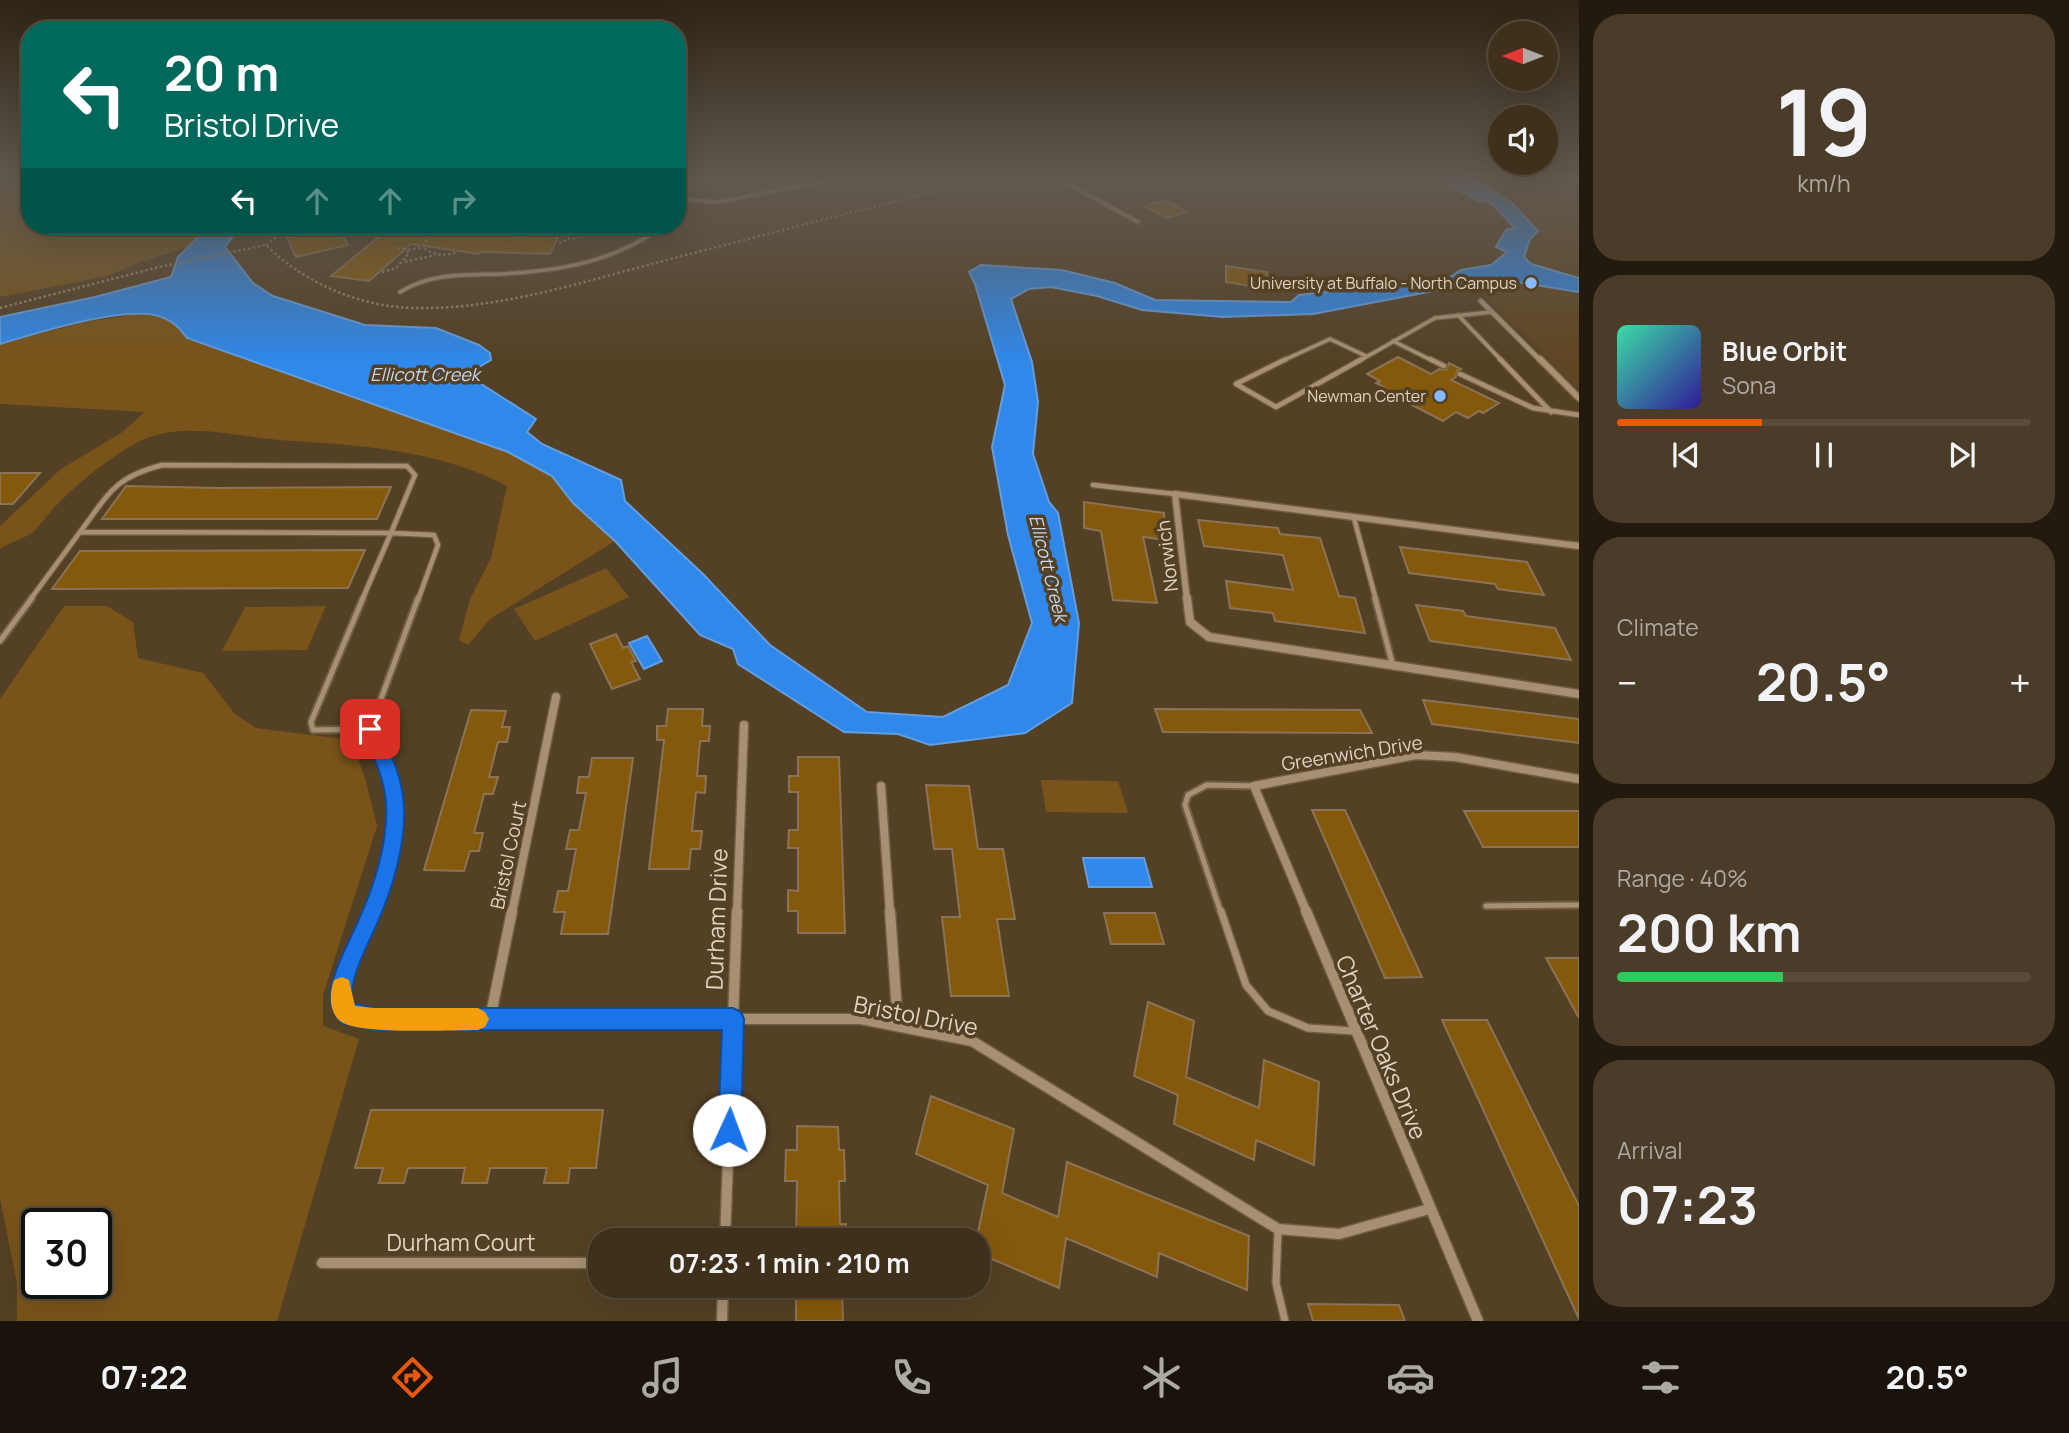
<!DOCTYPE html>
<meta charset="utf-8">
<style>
:root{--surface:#3f301b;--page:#4a3c28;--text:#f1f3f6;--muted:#ada9a3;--line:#584b3a;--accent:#ea580c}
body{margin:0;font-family:Manrope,sans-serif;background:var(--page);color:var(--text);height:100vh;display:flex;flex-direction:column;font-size:26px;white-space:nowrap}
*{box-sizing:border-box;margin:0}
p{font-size:23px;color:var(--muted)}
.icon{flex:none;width:38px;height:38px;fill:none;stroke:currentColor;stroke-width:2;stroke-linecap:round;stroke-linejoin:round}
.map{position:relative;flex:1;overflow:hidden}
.details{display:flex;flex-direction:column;gap:14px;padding:14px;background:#231a0f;width:490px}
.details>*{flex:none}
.guide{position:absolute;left:21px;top:21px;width:665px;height:214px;border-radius:28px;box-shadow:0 7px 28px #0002,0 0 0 2px var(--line);background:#00695c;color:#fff;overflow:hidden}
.needle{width:46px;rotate:270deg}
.fabs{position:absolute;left:1488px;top:21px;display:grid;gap:14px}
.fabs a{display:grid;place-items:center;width:70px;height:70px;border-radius:50%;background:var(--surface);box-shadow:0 7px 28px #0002,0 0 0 2px var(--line);font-size:35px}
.speed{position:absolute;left:21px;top:1208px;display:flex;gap:14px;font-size:35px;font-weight:700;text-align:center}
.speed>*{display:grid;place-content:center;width:91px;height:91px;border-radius:50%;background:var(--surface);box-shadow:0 7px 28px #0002,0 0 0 2px var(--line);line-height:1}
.speed .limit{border:4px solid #111;border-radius:10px;background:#fff;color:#111}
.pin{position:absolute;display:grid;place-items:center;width:60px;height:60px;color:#fff;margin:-30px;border-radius:14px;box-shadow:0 4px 10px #0006}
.me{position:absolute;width:77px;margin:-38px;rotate:2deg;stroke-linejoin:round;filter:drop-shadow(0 0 5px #0008)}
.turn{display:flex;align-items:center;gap:24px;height:147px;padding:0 28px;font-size:32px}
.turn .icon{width:91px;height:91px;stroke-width:2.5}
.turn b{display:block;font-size:49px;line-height:60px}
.lanes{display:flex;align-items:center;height:66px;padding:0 28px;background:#0003;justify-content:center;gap:35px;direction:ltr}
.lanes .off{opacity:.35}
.big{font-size:52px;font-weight:700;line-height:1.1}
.details .tile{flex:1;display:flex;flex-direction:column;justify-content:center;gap:10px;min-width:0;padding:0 24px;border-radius:28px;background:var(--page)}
.details .dial{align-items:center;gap:0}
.dial b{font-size:91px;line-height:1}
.song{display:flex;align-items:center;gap:21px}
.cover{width:84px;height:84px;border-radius:10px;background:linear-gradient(135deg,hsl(160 70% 55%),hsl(250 70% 35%))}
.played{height:7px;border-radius:4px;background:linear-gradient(90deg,var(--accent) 35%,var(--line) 35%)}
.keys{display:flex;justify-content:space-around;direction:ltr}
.heat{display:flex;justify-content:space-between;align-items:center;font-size:38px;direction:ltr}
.charge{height:10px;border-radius:5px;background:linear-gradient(90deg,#34c759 40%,var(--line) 0)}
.trip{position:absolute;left:588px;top:1228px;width:402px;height:70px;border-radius:28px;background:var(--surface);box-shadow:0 7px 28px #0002,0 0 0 2px var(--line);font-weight:700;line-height:70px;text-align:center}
.dock{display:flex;height:112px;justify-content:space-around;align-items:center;background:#19130b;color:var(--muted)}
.dock .icon{width:49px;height:49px}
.dock .active{color:var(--accent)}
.dock b{font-size:32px;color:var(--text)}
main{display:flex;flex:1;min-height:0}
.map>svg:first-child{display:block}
</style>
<main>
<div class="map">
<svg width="1579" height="1321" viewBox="0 0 1579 1321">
<rect width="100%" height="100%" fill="#544024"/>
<path fill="#5f4623" d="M1451,177H1579V390L1473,285L1494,282L1527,226Z"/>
<path fill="#79541a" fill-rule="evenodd" d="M21,177H30V226H210L191,246L140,262L107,276L0,297V182Z
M133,315C159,316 171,316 187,339L508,452L552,476L573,503L615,541L490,619L468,645L459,640L470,599L491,558L507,486C437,449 357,445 279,440C235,436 180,420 138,442C110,457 75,485 54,508C47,515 41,525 33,532C23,539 10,542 0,549V526L61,469L121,433L145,412L0,404V344L85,322Z
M606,568L629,597L535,641L514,609Z
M64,606H107L133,622L138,658L203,673L235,714L256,728L351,740L365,778L377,826L323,995V1026L359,1039L277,1321H17V1284L0,1198V699ZM96,1223V1283H37V1223Z
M326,606L307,650L222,651L245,607Z
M1041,780L1118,781L1128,813L1046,812Z"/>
<path fill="#2f88ea" stroke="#649ede" stroke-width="2" d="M1434,177H1471L1512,203L1538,231L1530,239L1524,257L1531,264L1579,278V292L1497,279L1313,314L1223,317L1142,310L1097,296L1051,287L1029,289L1011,299L1032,362L1038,402L1033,454L1049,502L1058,513L1079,623L1072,703L1025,733L930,745L898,734L844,732L738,664L733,649L700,635L615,541L573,503L552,476L508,452L187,338C179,327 172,320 158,316C123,306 36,333 0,344V317L95,297L171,277L178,257L210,226H241L225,247L253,283L273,296L365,325L436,328L479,345L490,353L491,360L472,371V378L536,419L527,432L542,444L621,480L625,501L703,574L770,645L867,712L943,717L1008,685L1032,623L1008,535L992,447L1005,385L975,284L969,272L981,265L1062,270L1115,283L1155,300L1291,302L1299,295L1447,279L1461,270L1491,265L1507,252L1496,247L1506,230L1515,228L1491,203L1477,200Z
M647,636L662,661L644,669L629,643Z
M1083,858H1144L1152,887H1089Z"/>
<path fill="#85590b" stroke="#8a7356" stroke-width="2" d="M1165,200L1187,212L1166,218L1144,206Z
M392,226H419L520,237L530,226H548L547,229L560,233L550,254L480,252L478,254L411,244L369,281L331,276Z
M331,230L333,232L340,231L348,245L296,257L287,238Z
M1226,266L1267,272L1268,289L1226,282Z
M1398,357L1431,374L1439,369L1446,370L1449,363L1461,369L1457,371L1456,377L1451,380L1499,403L1483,413L1479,411L1468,418L1456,412L1443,421L1381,389L1384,387L1376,383L1380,381L1367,374Z
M0,473H40L13,504H0Z
M126,486L219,488L391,487L377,519H102Z
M1084,502L1164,513L1166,540L1143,537L1157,603L1113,600L1101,531L1084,528Z
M1198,520L1278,528L1280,534L1320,538L1339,596L1355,598L1365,633L1275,621L1273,613L1230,608L1226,581L1293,590L1283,555L1204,546Z
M1400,547L1527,562L1544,595L1498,589L1495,584L1409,573Z
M365,550L348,588L52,589L80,551Z
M1416,605L1463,611L1466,616L1555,628L1571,660L1430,641Z
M616,634L623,648L628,646L636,661L631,662L640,679L612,689L590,644Z
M1423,700L1579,719V743L1432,724Z
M668,709H703L702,726H710L709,741H700L697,776H706L705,793L696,792L692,831H702L700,849H691L689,869H649L664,740H657V726H666Z
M1155,709L1360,710L1372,733L1163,732Z
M471,710L506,711L502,727H510L507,742H498L489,777H498L493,794H484L474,833H483L479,851H470L464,871L424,870Z
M798,757H839L845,933H798V911H788V890L798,891V848H788L789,830H798V792H789V776H798Z
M592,758H633L608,934H561L565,912H554L558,891H568L576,849H566L570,830H579L586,793H577L579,777H589Z
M926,785L969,786L978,849H1003L1015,919H997L1009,996H951L942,917H960L952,849H934Z
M1312,810H1345L1422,977L1385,978Z
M1464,811H1579V847H1483Z
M1104,913H1155L1164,944H1111Z
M1546,958H1579V1018Z
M1148,1002L1194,1021L1186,1077L1259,1108L1264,1060L1319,1082L1314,1165L1256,1140L1254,1160L1174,1124L1178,1095L1134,1076Z
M1442,1020H1487L1579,1206V1319Z
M931,1096L1014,1129L1002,1193L1058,1217L1067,1162L1249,1236L1247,1290L1159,1253L1157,1277L1066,1238L1059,1288L978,1253V1241H976L988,1185L916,1154Z
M371,1110H603L596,1168H570L568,1183H544L547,1168H490L487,1183H462L465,1168H408L404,1183H379L383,1168H355Z
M797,1126L838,1127L839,1150H844L845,1181H839L840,1224H846L847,1241H796L797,1181H785L786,1150H797Z
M796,1286H842L843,1321H796Z
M1308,1304L1399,1305L1405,1321H1313Z"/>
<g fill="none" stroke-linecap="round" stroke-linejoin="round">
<defs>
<path id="service-far3" d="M1055,177L1138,222
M677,199L719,202L845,177
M677,210L684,201
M400,292C431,273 464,275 500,274C559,271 615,262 663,226
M1458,315L1502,361
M1393,341L1433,361
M1282,361L1330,339L1366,356
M1359,361L1435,318L1492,312"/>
<path id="service-far2" d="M1286,359L1236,384L1276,407L1362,359
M1430,359L1444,366
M1500,359L1551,412
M1460,374L1533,408L1579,415
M1093,485L1175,494
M1354,518L1376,600
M80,532L391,533
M80,532C109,494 113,478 162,465L407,466L415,475L391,533
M391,533L434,535L438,545L418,600
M30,600L80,532
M362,600L391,533"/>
<path id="service-far1" d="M363,598L311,722L313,730L370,729L418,598
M1375,598L1393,666
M0,641L32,598
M1486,906L1579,905
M1221,913L1185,805L1188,795L1207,785L1254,786"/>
<path id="service" d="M1221,911L1246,985L1268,1011L1308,1028L1354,1031
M1278,1229L1276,1283L1285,1321"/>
<path id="minor-far3" d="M1481,301L1541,361"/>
<path id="minor-far2" d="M1540,359L1579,398
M1187,600L1175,494L1579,546"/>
<path id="minor-far1" d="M1187,598L1190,622L1209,637L1579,694
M370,729C377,748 387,766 392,785C403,827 387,874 372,913
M881,786L890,913
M512,913L556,697
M737,913L744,725
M1307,913L1254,786L1416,755L1455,757L1579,779"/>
<path id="minor" d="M373,911C365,930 325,997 347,1013C354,1018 366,1018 374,1019H861L972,1041L1278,1229L1339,1234L1429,1209
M890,911L898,1026
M1306,911L1478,1321
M490,1019L512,911
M725,1241L737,911
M322,1263H600
M722,1321L723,1286"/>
</defs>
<use href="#service-far3" stroke="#6e5d45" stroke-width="6"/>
<use href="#service-far2" stroke="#6e5d45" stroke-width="7"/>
<use href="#service-far1" stroke="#6e5d45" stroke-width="9"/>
<use href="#service" stroke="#6e5d45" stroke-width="10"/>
<use href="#minor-far3" stroke="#6e5d45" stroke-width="7"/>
<use href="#minor-far2" stroke="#6e5d45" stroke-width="9"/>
<use href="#minor-far1" stroke="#6e5d45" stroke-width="11"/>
<use href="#minor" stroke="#6e5d45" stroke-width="13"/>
<path stroke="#93836c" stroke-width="2.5" stroke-dasharray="2.5 2.5" stroke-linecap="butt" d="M357,226L366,227
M565,226L569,230L566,237L573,239L608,226
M418,228L421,226
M309,234L333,226
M427,240L423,247C434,256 445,256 458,252
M559,243L570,239
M266,245L290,226
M408,250L423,247
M405,262L435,255
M382,272L396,268L409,253L405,249L394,248
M0,308L159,267L266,245C304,283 360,307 414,308C496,310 579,283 659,262C770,233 881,205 993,177"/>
<use href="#service-far3" stroke="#a79072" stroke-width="3.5"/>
<use href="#service-far2" stroke="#a79072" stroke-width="4.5"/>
<use href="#service-far1" stroke="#a79072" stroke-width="5"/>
<use href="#service" stroke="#a79072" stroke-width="7"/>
<use href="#minor-far3" stroke="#a79072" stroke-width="4.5"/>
<use href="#minor-far2" stroke="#a79072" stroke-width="6"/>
<use href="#minor-far1" stroke="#a79072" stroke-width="8"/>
<use href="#minor" stroke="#a79072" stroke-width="10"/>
</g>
<linearGradient id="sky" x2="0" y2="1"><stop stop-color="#2e2314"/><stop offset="0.49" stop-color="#615950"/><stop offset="1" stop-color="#615950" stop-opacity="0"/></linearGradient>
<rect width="1579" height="362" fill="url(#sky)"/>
<path fill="#1a73e8" stroke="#114b97" stroke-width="2" d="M370,722L376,724C389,749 403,778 404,806C406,845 392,891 376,926C365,951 350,976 352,1003L374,1008H733L741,1012L744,1019L741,1130L737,1138L729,1141L721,1138L718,1130L722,1030H374L342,1023C333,1013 328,1002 331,989C336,964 349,942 359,919C374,886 388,842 386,805C385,779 372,753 362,729L364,724Z"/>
<path fill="#f59e0b" d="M342,977L349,980L355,1006L374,1008H478L485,1012L489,1019L485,1027L478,1030C452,1030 357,1035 340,1021C329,1012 329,993 334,980Z"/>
<g fill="#86bbfb" stroke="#544024" stroke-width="2.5">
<circle cx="1531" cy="283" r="7"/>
<circle cx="1440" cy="396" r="7"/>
</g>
<g text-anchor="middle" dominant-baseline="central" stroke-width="7" stroke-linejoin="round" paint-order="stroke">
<g font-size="16" fill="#dfd3c3" stroke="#544024" text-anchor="end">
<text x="1517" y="283">University at Buffalo - North Campus</text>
<text x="1426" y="396">Newman Center</text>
</g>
<g font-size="18" font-style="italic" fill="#c4d8f0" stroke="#544024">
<text x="425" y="374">Ellicott Creek</text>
<text transform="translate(1049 568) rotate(76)">Ellicott Creek</text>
</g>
<g font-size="19" fill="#dfd3c3" stroke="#544024">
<text transform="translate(1167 556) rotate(-97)">Norwich</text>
<text transform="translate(1352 753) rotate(-9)">Greenwich Drive</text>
<text transform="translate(508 855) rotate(-78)">Bristol Court</text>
</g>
<g font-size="23" fill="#dfd3c3" stroke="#544024">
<text transform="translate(716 919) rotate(-88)">Durham Drive</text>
<text transform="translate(916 1015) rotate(11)">Bristol Drive</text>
<text transform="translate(1382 1047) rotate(67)">Charter Oaks Drive</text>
<text x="461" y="1242">Durham Court</text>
</g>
</g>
</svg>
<div class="fabs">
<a><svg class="needle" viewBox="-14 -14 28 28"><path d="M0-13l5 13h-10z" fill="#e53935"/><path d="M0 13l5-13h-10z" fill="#ada9a3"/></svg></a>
<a><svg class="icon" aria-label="sound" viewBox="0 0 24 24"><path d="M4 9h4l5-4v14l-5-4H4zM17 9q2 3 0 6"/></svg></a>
</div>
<div class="speed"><div class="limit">30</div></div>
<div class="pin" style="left:370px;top:729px;background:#d93025"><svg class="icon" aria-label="arrive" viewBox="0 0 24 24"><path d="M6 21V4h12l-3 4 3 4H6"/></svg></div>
<svg class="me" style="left:729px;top:1130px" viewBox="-20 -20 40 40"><circle r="19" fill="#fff"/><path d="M0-13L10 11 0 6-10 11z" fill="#1a73e8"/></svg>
<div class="trip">07:23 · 1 min · 210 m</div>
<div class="guide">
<div class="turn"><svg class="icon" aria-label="left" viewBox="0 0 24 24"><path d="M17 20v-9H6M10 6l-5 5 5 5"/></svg><div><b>20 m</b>Bristol Drive</div></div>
<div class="lanes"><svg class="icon" aria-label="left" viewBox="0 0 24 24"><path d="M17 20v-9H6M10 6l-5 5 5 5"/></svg><svg class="icon off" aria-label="ahead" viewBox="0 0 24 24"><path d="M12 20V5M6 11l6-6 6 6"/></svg><svg class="icon off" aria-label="ahead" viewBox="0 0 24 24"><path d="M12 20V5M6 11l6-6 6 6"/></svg><svg class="icon off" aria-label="right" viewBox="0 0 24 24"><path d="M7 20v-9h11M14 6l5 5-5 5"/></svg></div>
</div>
</div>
<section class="details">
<div class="tile dial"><b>19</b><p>km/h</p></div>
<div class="tile">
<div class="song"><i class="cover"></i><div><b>Blue Orbit</b><p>Sona</p></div></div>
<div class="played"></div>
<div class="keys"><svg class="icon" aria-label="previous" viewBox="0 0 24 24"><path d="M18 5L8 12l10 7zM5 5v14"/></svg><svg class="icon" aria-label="pause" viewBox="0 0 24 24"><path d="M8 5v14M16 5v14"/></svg><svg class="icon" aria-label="next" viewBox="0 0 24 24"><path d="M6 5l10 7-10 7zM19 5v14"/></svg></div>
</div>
<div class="tile"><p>Climate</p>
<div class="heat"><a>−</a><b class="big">20.5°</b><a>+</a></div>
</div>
<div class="tile"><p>Range · 40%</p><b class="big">200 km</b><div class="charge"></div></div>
<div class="tile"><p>Arrival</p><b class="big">07:23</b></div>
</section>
</main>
<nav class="dock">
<b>07:22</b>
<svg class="icon active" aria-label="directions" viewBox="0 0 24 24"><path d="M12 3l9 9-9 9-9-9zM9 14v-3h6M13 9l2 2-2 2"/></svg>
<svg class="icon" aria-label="music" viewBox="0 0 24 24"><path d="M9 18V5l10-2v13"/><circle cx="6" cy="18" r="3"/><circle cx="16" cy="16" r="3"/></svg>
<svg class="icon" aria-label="phone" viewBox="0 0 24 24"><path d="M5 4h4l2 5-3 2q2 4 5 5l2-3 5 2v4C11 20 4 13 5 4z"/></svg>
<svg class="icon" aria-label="climate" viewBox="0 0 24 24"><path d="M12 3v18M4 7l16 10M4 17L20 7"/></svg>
<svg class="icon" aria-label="car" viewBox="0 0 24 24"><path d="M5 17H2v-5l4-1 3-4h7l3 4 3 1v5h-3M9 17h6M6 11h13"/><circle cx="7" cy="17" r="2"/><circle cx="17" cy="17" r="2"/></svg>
<svg class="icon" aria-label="filters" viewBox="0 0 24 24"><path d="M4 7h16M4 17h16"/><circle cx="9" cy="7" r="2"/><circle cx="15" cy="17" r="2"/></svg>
<b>20.5°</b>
</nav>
